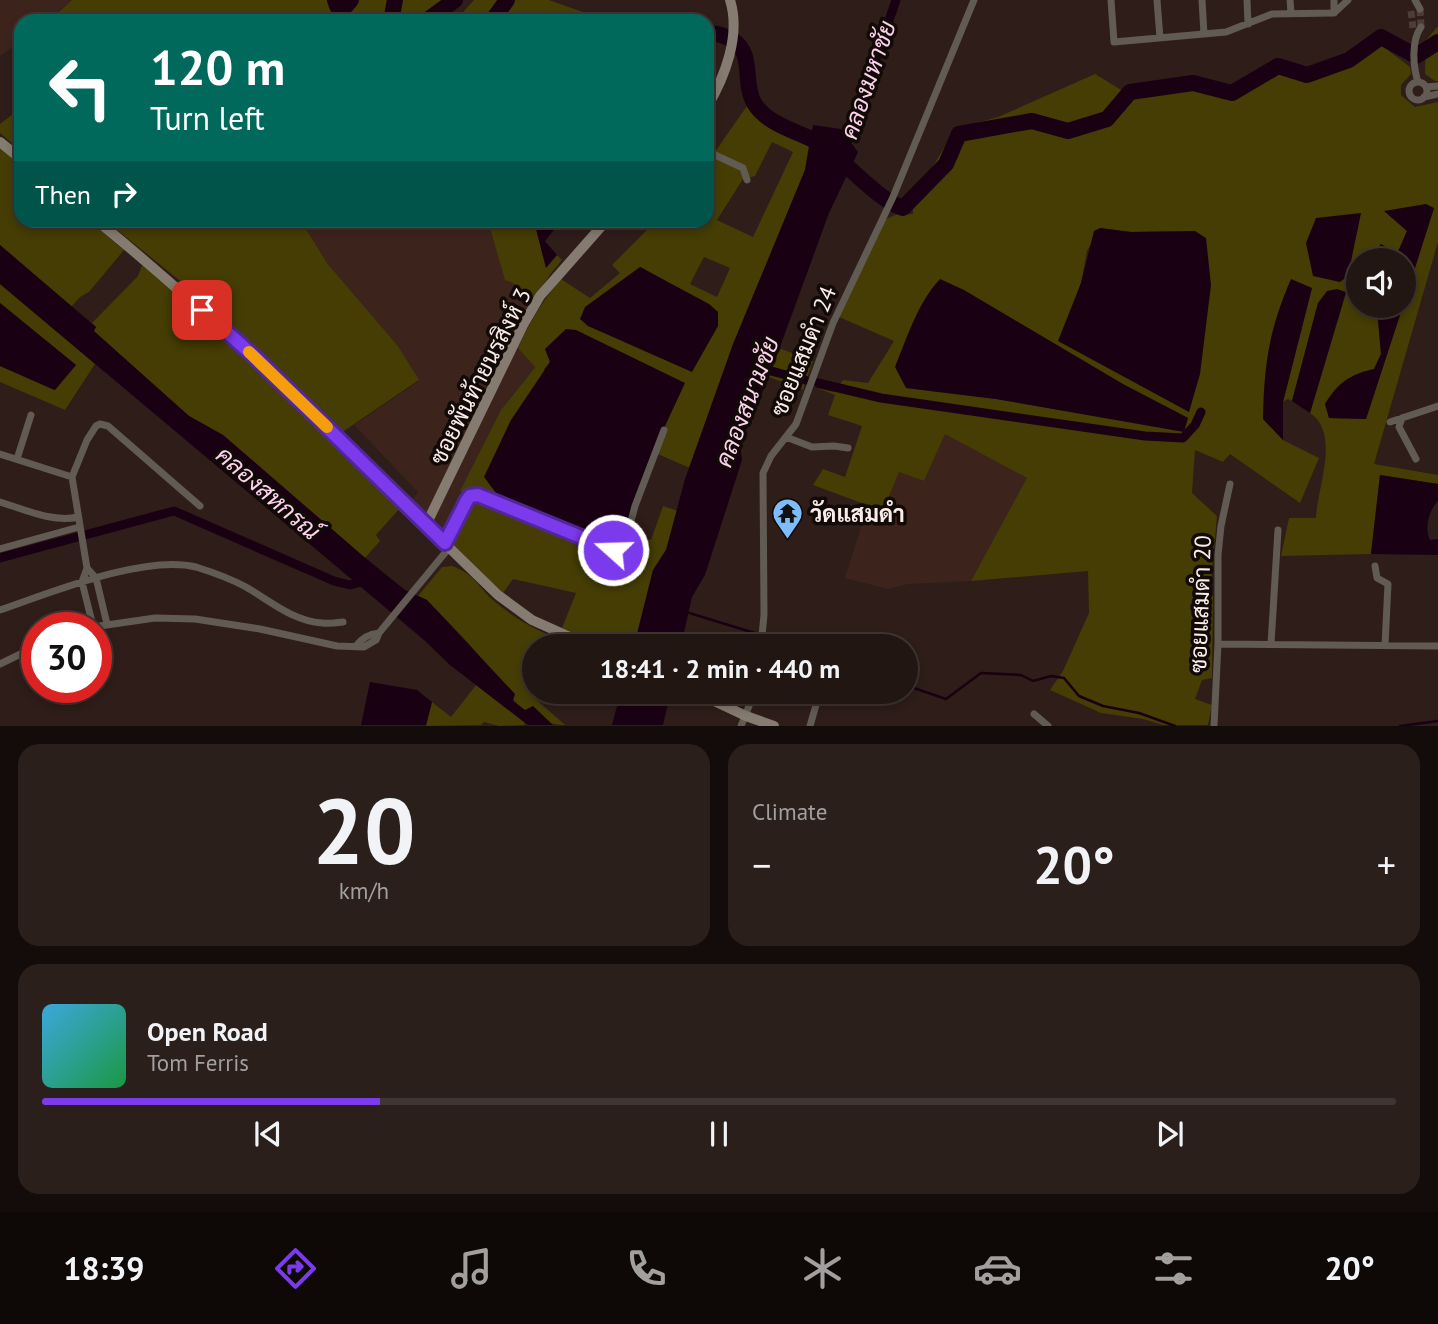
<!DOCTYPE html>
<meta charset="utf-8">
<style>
:root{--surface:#221612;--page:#2a1f1b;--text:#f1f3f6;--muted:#a29f9f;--line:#3f3532;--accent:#7c3aed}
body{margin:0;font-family:"PT Sans",Sarabun,sans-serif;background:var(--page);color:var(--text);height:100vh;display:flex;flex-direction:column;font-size:26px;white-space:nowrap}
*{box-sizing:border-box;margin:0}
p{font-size:23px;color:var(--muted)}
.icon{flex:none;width:38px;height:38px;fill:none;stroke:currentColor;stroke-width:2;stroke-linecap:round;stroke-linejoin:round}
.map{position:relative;height:726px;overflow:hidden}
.details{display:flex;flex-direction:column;gap:18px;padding:18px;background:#130c0a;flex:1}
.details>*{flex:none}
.hud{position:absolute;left:14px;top:14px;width:700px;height:214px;border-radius:21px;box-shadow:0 4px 10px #0003,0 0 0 2px var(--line);background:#00695c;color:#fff;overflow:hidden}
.fabs{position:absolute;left:1346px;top:248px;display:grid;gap:14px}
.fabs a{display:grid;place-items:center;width:70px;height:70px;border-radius:50%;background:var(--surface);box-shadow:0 4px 10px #0003,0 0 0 2px var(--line);font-size:35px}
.speed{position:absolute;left:21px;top:612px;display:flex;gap:14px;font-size:35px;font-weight:700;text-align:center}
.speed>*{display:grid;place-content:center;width:91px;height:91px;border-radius:50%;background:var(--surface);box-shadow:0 4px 10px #0003,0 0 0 2px var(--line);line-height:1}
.speed .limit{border:10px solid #d22;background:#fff;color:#111}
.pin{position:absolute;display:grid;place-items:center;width:60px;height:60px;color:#fff;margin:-30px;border-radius:14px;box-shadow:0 4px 10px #0006}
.me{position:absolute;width:77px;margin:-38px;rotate:290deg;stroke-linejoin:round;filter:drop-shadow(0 0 5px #0008)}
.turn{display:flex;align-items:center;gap:24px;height:147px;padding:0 21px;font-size:32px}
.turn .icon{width:91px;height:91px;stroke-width:2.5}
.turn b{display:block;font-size:49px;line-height:60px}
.then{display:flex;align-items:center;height:66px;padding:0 21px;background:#0003;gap:14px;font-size:26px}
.big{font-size:52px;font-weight:700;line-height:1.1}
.details .tile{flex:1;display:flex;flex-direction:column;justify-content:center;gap:10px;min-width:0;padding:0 24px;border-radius:21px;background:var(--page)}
.details .dial{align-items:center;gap:0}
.dial b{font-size:91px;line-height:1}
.song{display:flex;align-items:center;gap:21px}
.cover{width:84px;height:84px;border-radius:10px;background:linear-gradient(135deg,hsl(200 70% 55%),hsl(140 70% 35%))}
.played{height:7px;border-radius:4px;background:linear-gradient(90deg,var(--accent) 25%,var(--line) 25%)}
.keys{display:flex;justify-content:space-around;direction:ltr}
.heat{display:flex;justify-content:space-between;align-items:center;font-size:38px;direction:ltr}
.details .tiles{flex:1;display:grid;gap:18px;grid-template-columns:1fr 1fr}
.tile:last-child{grid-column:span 2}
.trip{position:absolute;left:522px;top:634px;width:396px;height:70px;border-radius:35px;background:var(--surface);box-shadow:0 4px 10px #0003,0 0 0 2px var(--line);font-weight:700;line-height:70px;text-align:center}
.menu{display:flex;height:112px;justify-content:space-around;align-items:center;background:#0e0907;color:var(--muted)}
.menu .icon{width:49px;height:49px}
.menu .selected{color:var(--accent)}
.menu b{font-size:32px;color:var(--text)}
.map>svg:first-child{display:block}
</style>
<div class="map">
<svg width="1438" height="726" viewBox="0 0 1438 726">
<rect width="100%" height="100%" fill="#2e1d18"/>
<path fill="#3c241c" d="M0,0H72L47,21H21V41L0,56Z
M301,221H488L505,279L513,283L536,313L529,324L535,366L501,410L461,490L475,497L450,542L410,503L418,492L354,425L419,381L398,346L327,263Z
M945,433L1028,478L971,581L908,584L888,589L845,578L868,505L883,511L899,472L924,481Z"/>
<path fill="#453d04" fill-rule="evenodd" d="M72,0H452L451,2L457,7L436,21H49Z
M474,0H549L608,21H469L464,11Z
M1438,26V81H1435L1425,74L1426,40Z
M1380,44L1410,67L1411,74L1401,85V95L1415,107L1438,102V242L1374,464L1438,475V484L1380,475L1371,554L1281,556L1289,518H1316C1317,487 1341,434 1310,413L1346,293L1318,303L1292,401L1288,399L1283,402L1312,288L1263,419L1283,440L1319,458L1300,503L1230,454L1223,462L1195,450L1192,493L1217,516L1211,582L1196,583V594L1213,595L1212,678L1202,680L1195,699L1212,705L1208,725H1163L1143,719L1101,713L1050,690L1063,671L1089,613L1088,571L971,581L1027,478L945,434L924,481L899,472L883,511L813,485L823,469L845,477L862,426L828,415L835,395L817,388L834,392L843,380L868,383L894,341L839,317L882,221L895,215L913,214V192L935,163L955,129L998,117L1095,74L1123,91L1175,92L1199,88L1233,98L1280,72L1303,80L1345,68ZM1434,208L1366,419L1329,418L1325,404C1338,384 1351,374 1374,369L1381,354L1378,320L1383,306H1358V261H1381L1373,255L1397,254L1407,231L1385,211ZM1100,228L1131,232L1195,231L1072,308L1081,283L1087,251ZM933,287L1188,418L1184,431L996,399L906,388Z
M747,106L774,129L809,145L805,170L734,344L690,468L653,452L550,362L544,369L610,541L623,534L651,540L663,506L678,511L666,550L653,570L634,646H601L562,628L576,593L513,579L503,593L450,542L475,497L460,491L501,410L535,367L518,348C529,323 543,300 561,279L590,298L620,273L612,265L656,221L707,220V163ZM772,142L793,152L753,237L717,220L743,179L755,176ZM704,257L730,268L717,297L690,284ZM641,267L718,312L626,279Z
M21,108V151L0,133V124Z
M0,148L21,165V220L89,221L124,250L89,292L80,297L71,307L0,245Z
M106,221H301L327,263L398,346L419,380L341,433L189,288Z
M488,221H534L546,267L557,255L562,260L552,272L530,304L513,283L505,280Z
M142,265L213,324L401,507L376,535L380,541L365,558L223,435L189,416L93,331L96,327L92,323L138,276Z
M0,284L95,364L65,410L0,382V366L54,390L76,365L0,303Z
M779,348L813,361L803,390L769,377Z
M452,566C475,574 477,586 494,601C510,615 531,628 551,636L548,646H534V684L530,694L565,725C521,725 500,681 476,652C461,634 443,617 427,600L418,596L442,567Z
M476,685L525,723L524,725L499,726L484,722L481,725L426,726L432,702L451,717Z"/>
<path fill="#1a0013" d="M813,125L841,129L858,152L829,213L769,377L740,444L742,460L705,575L692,597L681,646H634L653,570L666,550L685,479L733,344L805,170Z
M1426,204L1434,208L1404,303V261H1381L1373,255L1381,244L1397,254L1407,231L1384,211Z
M1361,213L1348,276L1340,282L1313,276L1306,243L1316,218Z
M534,221H561L545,241L557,255L546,268Z
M1100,228L1131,232L1195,231L1206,238L1211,285L1200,374L1189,412L1058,341L1081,283L1094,231Z
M0,245L96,327L94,331L189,416L223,435L363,556L405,590L427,600L515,694L513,701L525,710L533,706L553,725H528L450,665L424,640L0,284Z
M640,267L709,304L718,312V326L692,372L588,326L580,319L585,307Z
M940,279L964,290L1123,384L1188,418L1184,432L996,399L906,388L895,367C907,338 918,302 940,279Z
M1291,279L1312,288L1283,402V440L1263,419C1264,364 1269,330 1291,279Z
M1337,289L1346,292L1310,413L1292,401L1318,303L1327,291Z
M0,303L76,365L55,390L0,366Z
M1383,306H1403L1366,419L1329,418L1325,404C1339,382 1349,375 1374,369L1381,354L1378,320Z
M566,329L576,330L685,383L653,452L623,534L610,541L496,493L484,477L511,420L550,362L545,349Z
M1380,475L1438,484V501C1429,510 1424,528 1430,540L1438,539V555L1371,554Z
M370,682L417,690L432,702L426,725H361Z
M621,691H671L663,725H612Z"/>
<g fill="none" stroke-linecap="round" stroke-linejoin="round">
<path stroke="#1a0013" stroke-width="2.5" d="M686,612L797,646
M905,685L946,699L981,673L1021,675L1033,681L1051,676L1064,678L1079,696L1103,706L1139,713L1175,726
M1400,726L1438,721"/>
<path stroke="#1a0013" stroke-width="9" d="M845,149L896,0
M760,368L805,380
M818,383L881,398L1145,436L1183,438L1195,425L1201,412
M0,558L174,511L334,581L350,585L365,581"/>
<path stroke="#1a0013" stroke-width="16" d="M335,0L337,6H346L351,0
M391,21L395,0
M426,21L455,0
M492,21L507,0
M707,33C717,33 724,35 732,40C755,53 742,82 754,103C766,123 793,130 813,140C844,157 872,197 903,208L946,164L959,134L1032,121L1068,131L1107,119L1130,92L1193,83L1232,93L1278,66L1307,75L1349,60L1381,37L1416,56L1438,42"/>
<path stroke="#4d3c37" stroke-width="7" stroke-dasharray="7 3.5" stroke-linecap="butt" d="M1420,9L1421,27
M1411,11L1413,28"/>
<path stroke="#615b54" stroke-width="7" d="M1111,0L1114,42L1226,32L1272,14L1334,13L1348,0
M1157,0L1160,38
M1202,0L1204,34
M1247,0L1248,24
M1290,0L1291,13
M1334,0V13
M1415,0L1420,9
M1418,82C1413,67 1411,41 1421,27
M1409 91a9 9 0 1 1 18 0a9 9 0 1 1-18 0Z
M1426,87L1438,86
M1424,97L1438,94
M707,148L713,154L743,168L747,180
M1402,418L1399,427L1416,459
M1390,422L1438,406
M786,437L812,447L834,446L848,448
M0,454L72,477
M17,459L31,415
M0,502C24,509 52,523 78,517
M445,543L467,500L470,496L478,495L613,550L620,547L626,540L635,506L664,430
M0,549L79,527
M1375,566L1377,578L1388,584L1385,645
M87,568L72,477L87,440L96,426L100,424L108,426L200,506
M0,610C50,593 145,554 196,567C212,572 231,579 246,587C270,601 293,621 322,623C329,624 336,623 343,622
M93,626L82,582L87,568L96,578L107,624
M86,628L155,618L195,619L260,629L337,646L364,647L376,640L379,633L449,548
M1218,644L1438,646
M1271,644L1278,530
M356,646C361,639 369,634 379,633
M761,646L764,615L763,473L771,456L796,424L833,323L893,197L974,0
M0,664L37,646
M1034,714L1048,726
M741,726L755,691
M810,726L820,691
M1214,726L1218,644V555L1221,526L1230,484"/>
<path stroke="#857b70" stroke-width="10" d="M707,107C725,77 741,35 730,0
M0,142L21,159
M96,220C239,336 366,468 498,595L532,620L590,646
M426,525L523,325L540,296L607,220
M693,691L746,716L774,726"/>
</g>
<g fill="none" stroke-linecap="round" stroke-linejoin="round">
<defs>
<path id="route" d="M202,310L257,359L445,543L467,500L470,496L478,495L613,550"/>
</defs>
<use href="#route" stroke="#51269a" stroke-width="18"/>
<use href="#route" stroke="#7c3aed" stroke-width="12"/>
<path stroke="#f59e0b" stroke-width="12" d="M249,352L327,427"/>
</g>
<defs>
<symbol id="temple-pin" viewBox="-11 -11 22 30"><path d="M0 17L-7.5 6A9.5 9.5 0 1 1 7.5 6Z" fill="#7ebdf9" stroke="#110a07"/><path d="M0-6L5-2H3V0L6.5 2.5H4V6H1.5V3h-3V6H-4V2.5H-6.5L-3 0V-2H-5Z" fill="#111"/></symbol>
</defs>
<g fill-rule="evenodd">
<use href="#temple-pin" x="770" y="496" width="35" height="47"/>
</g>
<g text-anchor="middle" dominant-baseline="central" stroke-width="7" stroke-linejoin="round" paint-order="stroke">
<g font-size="23" fill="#faede9" stroke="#110a07">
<text transform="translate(803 351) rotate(-68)">ซอยแสมดำ 24</text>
<text transform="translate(480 376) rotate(-63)">ซอยพันท้ายนรสิงห์ 3</text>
<text transform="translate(1200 604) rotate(-88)">ซอยแสมดำ 20</text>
</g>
<g font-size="23" font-weight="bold" fill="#faede9" stroke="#110a07" text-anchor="start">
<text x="810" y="513">วัดแสมดำ</text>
</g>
<g font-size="24" font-style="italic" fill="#fcd2ed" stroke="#110a07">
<text transform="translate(868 80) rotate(-71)">คลองมหาชัย</text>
<text transform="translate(747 402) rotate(-69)">คลองสนามชัย</text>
<text transform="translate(268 493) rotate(41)">คลองสหกรณ์</text>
</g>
</g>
</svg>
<div class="fabs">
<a><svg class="icon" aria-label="sound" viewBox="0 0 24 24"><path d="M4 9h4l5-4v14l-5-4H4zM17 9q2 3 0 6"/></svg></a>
</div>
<div class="speed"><div class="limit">30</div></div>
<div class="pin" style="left:202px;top:310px;background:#d93025"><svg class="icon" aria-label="arrive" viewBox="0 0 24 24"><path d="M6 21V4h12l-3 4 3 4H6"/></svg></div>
<svg class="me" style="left:613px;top:550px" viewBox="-20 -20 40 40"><circle r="17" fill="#7c3aed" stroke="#fff" stroke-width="3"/><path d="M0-11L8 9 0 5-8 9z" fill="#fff"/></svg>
<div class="trip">18:41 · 2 min · 440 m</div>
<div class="hud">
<div class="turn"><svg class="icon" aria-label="left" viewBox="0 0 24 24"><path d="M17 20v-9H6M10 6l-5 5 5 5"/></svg><div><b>120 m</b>Turn left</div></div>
<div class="then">Then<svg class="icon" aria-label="right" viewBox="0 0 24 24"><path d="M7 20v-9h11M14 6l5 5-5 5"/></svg></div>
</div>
</div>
<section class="details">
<div class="tiles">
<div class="tile dial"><b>20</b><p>km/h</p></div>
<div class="tile"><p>Climate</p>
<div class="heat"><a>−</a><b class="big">20°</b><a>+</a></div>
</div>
<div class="tile">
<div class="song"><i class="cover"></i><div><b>Open Road</b><p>Tom Ferris</p></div></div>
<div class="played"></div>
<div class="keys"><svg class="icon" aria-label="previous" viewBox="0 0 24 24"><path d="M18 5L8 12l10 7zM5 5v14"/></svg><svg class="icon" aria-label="pause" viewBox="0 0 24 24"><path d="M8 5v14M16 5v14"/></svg><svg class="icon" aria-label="next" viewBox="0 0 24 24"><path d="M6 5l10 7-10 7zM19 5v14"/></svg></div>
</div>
</div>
</section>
<nav class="menu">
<b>18:39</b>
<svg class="icon selected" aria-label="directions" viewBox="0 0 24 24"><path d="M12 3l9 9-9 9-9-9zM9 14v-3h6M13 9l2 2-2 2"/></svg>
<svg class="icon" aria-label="music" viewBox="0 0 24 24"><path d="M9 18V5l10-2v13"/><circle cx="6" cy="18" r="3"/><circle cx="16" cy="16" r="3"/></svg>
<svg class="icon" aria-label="phone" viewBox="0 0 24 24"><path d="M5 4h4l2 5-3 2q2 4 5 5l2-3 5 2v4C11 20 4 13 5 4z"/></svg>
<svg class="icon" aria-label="climate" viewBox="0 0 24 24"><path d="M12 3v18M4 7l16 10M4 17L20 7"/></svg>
<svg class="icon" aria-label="car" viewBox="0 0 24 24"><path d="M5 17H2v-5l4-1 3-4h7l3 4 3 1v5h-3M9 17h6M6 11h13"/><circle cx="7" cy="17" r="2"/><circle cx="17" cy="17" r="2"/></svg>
<svg class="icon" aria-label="filters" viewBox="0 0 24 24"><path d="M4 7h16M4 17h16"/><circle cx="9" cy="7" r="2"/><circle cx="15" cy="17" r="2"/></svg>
<b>20°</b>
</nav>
